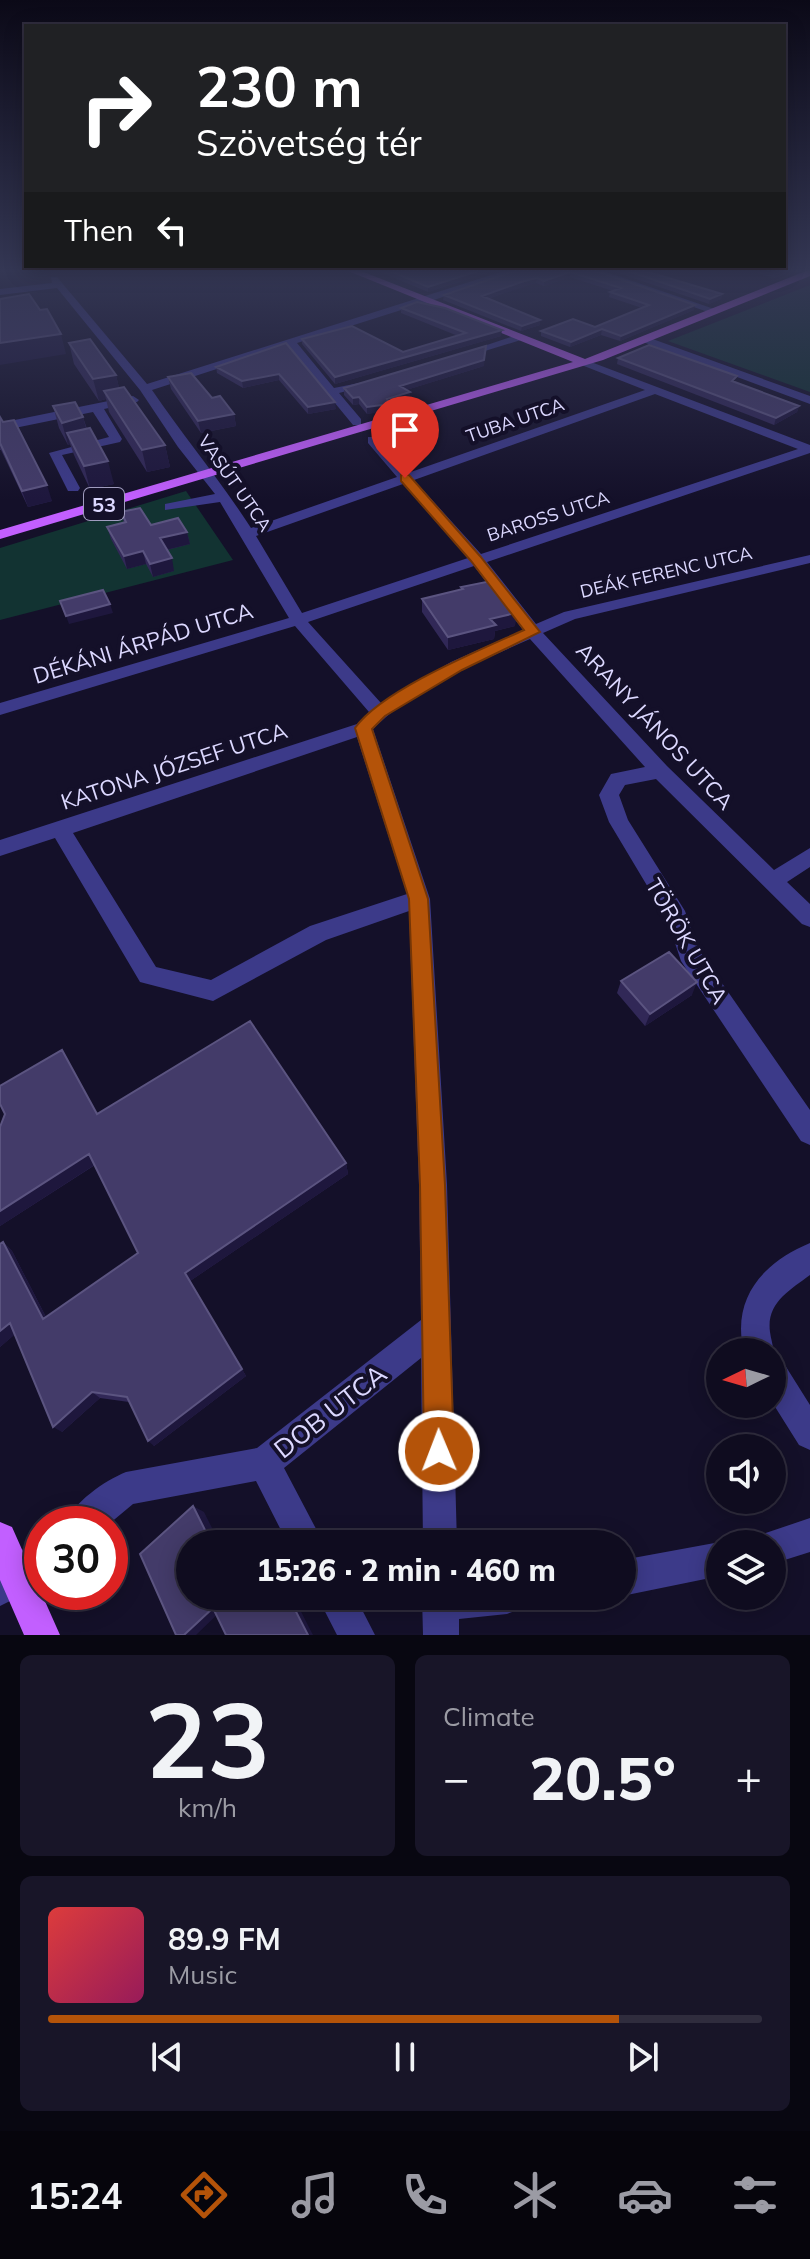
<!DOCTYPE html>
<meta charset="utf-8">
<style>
:root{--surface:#0f0c1f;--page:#181528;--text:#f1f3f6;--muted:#9b9ba4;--line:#2f2c3d;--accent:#b45309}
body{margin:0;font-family:Mulish,sans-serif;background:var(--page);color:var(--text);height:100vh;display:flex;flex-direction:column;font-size:30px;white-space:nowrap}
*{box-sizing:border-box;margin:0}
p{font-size:26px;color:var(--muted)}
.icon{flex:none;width:44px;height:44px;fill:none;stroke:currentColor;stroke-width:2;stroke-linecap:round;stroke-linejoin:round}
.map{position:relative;height:1635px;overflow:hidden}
.details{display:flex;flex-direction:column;gap:20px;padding:20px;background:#080711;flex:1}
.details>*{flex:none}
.hud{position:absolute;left:24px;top:24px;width:762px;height:244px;border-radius:0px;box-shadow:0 4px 20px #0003,0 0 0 2px var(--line);background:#202124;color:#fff;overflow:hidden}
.needle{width:52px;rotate:265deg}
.tools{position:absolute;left:706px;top:1338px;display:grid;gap:16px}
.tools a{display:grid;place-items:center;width:80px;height:80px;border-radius:50%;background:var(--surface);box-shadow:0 4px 20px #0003,0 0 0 2px var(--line);font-size:40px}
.speed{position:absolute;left:24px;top:1506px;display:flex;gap:16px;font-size:40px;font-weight:700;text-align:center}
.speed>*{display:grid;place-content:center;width:104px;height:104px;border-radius:50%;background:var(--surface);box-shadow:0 4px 20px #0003,0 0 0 2px var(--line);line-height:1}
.speed .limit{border:12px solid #d22;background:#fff;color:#111}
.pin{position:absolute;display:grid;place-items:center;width:68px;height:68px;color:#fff;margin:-82px -34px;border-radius:50% 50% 50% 0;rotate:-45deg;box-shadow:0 0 8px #0007}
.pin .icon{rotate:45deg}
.me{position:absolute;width:88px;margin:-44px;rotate:359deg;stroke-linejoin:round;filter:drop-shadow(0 0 6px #0008)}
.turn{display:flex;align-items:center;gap:28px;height:168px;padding:0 40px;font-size:36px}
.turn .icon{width:104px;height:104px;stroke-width:2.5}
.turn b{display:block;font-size:56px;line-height:68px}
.then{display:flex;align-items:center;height:76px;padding:0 40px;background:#0003;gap:16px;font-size:30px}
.big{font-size:60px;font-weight:800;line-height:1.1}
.details .widget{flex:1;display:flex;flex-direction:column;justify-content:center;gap:12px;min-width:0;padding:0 28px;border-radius:12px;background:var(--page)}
.details .dial{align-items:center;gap:0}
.dial b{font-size:104px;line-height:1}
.song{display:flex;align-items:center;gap:24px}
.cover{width:96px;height:96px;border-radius:12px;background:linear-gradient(135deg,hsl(0 70% 55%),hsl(330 70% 35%))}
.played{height:8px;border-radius:4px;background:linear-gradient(90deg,var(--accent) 80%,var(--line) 80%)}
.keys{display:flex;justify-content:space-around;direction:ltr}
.heat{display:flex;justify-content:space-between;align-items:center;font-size:44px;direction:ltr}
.details .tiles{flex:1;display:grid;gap:20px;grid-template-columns:1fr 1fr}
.widget:last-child{grid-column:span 2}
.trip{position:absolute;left:176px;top:1530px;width:460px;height:80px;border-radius:40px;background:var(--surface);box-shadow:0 4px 20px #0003,0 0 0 2px var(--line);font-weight:800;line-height:80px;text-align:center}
.tab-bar{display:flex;height:128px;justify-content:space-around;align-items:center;background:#06050c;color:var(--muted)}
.tab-bar .icon{width:56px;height:56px}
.tab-bar .current{color:var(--accent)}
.tab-bar b{font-size:36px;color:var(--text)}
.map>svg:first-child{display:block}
</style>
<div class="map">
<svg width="810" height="1635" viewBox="0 0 810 1635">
<rect width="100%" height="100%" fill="#141029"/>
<path fill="#123332" d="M810,285V392L668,341Z
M186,491L233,560L0,620V548Z"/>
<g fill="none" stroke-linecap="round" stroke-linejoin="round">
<path fill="#3c3a89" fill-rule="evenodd" d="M504,271H519L428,302L430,307L417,305L297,343L334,388L374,380V384L339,393L361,419V425H353L288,346L152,390C184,437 220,480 251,528L397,477L368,443V437H376L408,473L645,390L579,364V360L583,359L810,445V453L487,562L536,624L564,612L810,555V563L575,619L543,633L667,766L774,870L810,848V867L787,882L810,904V927L802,924L656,779L625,785L619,795L628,820L685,911L699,950L810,1110V1145L801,1141L681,961L667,919L609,822L599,795L611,774L645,767L530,639C479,662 412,689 373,729L430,899L447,1185L457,1544H423L421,1358L284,1468L324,1544H288L256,1481L133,1504L109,1524H65C74,1502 104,1481 126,1472L257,1448L421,1320L419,1185L409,911L326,940L213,1001L140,982L55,838L0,856V840L357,724L369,712L295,626L0,715V703L289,618L220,502L165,510V504L215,494L178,447L140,390L57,288L0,295V289L52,283L51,277H57L147,384ZM655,394L798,449L481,554L414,480ZM403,484L468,558L302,613L256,536ZM474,566L523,630L451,662L381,703L308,622ZM357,737L407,894L310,926L211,980L156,967L73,833Z
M589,271H603L720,311L711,313Z
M520,334L525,337L524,339L462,358L457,355Z
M647,337L810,396V404L643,342V338Z
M133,396L139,400L137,402L104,409L122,439L120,442L62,455L80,488L78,491H68L49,453L109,437L93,412L0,431V423Z
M810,1243V1275C790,1290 766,1303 770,1332C771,1341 775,1348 772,1357L783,1362L810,1405V1450L799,1445L772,1402V1352H744C731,1299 762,1263 810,1243Z
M810,1518V1552L772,1564V1544H756L760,1535Z
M42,1539V1578L12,1600L0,1606V1566L30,1544Z
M720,1542L726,1544H720V1576L622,1596V1560Z
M317,1596H355L375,1635H337Z
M422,1596H525L520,1609L507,1614L459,1619V1635H423Z"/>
<path fill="#c25fff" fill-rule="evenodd" d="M348,271H361L585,359L806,271H810V276L603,360L0,539V530L573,362Z
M0,1522L12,1527L60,1635H24L0,1580Z"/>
</g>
<path fill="#312857" d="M378,271H493L428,292Z
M514,271H596L694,310L620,341L601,335L570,347L541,336V331L595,327L642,308L609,297L610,292L613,291L570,277L544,286L536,283L523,286L488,299L540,320V325L521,331L443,300L444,295Z
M613,271H645L722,294L721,299L709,304Z
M751,271H791L775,278Z
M401,308L501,336L335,384L302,344V339L403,352L458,336L401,313Z
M69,343L116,375L119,388L165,445L170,467L147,472L109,412L106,399L99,401L74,364Z
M286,343L336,409L308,414L279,380L243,388L217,373L216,367Z
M618,358L735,382L799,406L797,412L774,425L617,364Z
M484,366L406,390L410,399L390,405V410L367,414L359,404L353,405L344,395V388Z
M168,377L212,398L234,414L236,426L201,433L171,389Z
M53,406L83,417L87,429L114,484L90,489L74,455L70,444L68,445L59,428Z
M0,417L3,422L52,501L28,507L1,450H0Z
M121,512L151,525L187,532L190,544L167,550L174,571L153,577L146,564L127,569L111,539L107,527L124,523Z
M461,587L516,613L515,626L495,631L494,639L448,650L422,612V599L461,590Z
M621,981L692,995L645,1026L617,993Z
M97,1113L346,1163L348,1174L190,1281L246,1376L154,1446L129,1402L100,1398L62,1432L15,1334L0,1347V1244L3,1242L12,1251L46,1317L138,1253L95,1165L0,1226V1127Z"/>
<path fill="#1e173d" d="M478,271H493L428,292V287Z
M780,271H791L775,278L776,273Z
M570,272V277L544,286V281Z
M537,278L536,283L481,301L482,296Z
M722,294L721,299L709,304L710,299Z
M695,305L694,310L620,341L621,336Z
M540,320V325L521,331L522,326Z
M602,329L601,335L570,347L571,342Z
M502,330L501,336L335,384V377Z
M61,334L66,354L0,365V343Z
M486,346L484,366L400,392V386Z
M279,374V380L243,388L242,381Z
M116,375L121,396L104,391L106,399L99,401L93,379Z
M410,392V399L390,405V410L367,414V407L387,399Z
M359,397V404L353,405V398Z
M335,402L336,409L308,414V407Z
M799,406L797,412L774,425L776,418Z
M234,414L236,426L201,433L198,421Z
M83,417L89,439L67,433L70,444L68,445L62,423Z
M165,445L170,467L147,472L142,450Z
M108,461L114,484L90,489L84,466Z
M47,485L52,501L28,507L22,491Z
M187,532L190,544L162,551L160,538Z
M143,551L146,564L127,569L124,556Z
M172,558L174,571L153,577L150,564Z
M110,604L113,613L69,624L66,616Z
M516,613L515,626L495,631L494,639L448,650V637L490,619Z
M697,982L692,995L645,1026L650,1014Z
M89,1154L96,1164L0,1226V1211Z
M346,1163L348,1174L190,1281L246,1376L154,1446L148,1441L185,1273Z
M3,1242L12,1251L51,1327L43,1319Z
M10,1323L20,1330L0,1347V1331Z
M92,1392L100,1398L62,1432L53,1427Z
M193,1506L204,1512L220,1544H212Z
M288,1596H293L313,1635H308Z
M213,1608L223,1609L196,1635H184Z"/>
<path fill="#433b69" stroke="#5b5480" stroke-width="2" d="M390,271H478L428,287Z
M514,271H596L695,305L621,336L602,329L571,342L541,331L573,319L595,327L649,305L610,292L621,288L570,272L544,281L537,278L524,281L482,296L540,320L522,326L444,295Z
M628,271H645L722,294L710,299Z
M29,294L40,310L47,309L61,334L0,343V299Z
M417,302L445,308L502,330L335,377L302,339L352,326L403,352L466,333L401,308Z
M90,339L116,375L93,379L69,343Z
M286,343L335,402L308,407L279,374L242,381L216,367Z
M649,345L737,376L732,381L799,406L776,418L618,358Z
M486,346L484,360L400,386L410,392L387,399L390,404L367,407L359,397L353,398L344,388Z
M191,373L212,398L220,396L234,414L198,421L168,377Z
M124,387L165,445L142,450L104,391Z
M75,402L83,417L62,423L53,406Z
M0,417L3,422L14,420L47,485L22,491L0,443Z
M90,428L108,461L84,466L67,433Z
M140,508L151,525L178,518L187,532L160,538L172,558L150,564L143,551L124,556L107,527L126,522L121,512Z
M491,581L516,613L490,619L496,625L448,637L422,599L463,589L461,587Z
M103,590L110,604L66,616L60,601Z
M669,952L697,982L650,1014L621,981Z
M250,1021L346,1163L185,1273L242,1369L148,1441L127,1397L92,1392L53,1427L10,1323L0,1331V1244L3,1242L43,1319L138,1253L89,1154L0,1211V1127L5,1114L0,1104V1086L62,1050L97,1114Z
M193,1506L212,1544H190V1596H288L308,1635H226L213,1608L184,1635H176L140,1554Z"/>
<linearGradient id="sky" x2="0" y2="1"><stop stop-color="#0b0917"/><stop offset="0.54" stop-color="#343754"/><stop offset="1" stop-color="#343754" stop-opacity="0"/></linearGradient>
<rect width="810" height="500" fill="url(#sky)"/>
<path fill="#b45309" stroke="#753606" stroke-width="2" d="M401,475H409L480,556L540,632L462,670L385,716L372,729L428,899L445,1185L454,1451L449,1461L439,1466L428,1461L424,1451L420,1185L409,899L355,728C382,690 480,650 524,630L471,561L401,481Z"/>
<g text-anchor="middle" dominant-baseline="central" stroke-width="8" stroke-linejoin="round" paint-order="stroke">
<g font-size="18" fill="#dcd8ff" stroke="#141029">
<text transform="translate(515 420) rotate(-19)">TUBA UTCA</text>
<text transform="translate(235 483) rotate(55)">VASÚT UTCA</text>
<text transform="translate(548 516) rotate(-18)">BAROSS UTCA</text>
<text transform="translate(666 572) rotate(-13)">DEÁK FERENC UTCA</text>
</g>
<rect fill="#141029" stroke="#a09cbf" stroke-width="2" x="84" y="488" width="40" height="32" rx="6"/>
<g font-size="20" font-weight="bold" fill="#dcd8ff">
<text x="104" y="504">53</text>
</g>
<g font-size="22" fill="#dcd8ff" stroke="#141029">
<text transform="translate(143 643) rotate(-17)">DÉKÁNI ÁRPÁD UTCA</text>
<text transform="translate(655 726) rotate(47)">ARANY JÁNOS UTCA</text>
<text transform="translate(174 766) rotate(-18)">KATONA JÓZSEF UTCA</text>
<text transform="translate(687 941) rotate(60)">TÖRÖK UTCA</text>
</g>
<g font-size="26" fill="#dcd8ff" stroke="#141029">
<text transform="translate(330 1411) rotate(-38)">DOB UTCA</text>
</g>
</g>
</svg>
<div class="tools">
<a><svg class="needle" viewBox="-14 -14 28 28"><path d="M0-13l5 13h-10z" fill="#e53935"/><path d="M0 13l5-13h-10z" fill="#9b9ba4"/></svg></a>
<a><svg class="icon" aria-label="sound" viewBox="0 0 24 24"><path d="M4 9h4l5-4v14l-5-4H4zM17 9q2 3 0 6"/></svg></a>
<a><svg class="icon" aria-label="layers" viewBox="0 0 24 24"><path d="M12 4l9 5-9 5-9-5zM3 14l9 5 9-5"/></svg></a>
</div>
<div class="speed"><div class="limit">30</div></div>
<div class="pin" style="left:405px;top:478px;background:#d93025"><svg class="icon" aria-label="arrive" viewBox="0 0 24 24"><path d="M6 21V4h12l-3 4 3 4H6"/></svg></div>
<svg class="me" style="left:439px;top:1451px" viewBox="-20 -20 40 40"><circle r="17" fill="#b45309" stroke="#fff" stroke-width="3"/><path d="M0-11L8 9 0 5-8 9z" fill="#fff"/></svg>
<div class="trip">15:26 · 2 min · 460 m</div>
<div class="hud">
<div class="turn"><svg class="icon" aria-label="right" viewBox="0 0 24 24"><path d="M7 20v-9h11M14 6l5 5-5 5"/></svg><div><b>230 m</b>Szövetség tér</div></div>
<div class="then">Then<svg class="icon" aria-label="left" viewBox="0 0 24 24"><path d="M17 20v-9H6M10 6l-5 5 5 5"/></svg></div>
</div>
</div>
<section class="details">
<div class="tiles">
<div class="widget dial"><b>23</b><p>km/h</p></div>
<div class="widget"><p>Climate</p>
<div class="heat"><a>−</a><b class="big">20.5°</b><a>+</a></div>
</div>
<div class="widget">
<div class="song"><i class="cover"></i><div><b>89.9 FM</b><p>Music</p></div></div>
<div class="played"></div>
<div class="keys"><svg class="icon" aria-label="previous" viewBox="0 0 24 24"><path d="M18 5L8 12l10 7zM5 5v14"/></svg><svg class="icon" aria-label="pause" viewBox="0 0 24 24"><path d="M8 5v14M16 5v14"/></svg><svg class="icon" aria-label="next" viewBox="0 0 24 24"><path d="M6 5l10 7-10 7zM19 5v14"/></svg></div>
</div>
</div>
</section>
<nav class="tab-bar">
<b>15:24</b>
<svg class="icon current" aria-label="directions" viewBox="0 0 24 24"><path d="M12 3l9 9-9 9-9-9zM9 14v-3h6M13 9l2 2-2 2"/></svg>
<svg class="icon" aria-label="music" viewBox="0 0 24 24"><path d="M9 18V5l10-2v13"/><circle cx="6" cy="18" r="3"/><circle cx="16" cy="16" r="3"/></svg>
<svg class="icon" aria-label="phone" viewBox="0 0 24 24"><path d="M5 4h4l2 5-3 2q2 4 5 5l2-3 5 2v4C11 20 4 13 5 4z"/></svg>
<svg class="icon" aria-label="climate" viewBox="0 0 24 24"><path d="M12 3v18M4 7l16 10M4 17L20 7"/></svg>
<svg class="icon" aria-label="car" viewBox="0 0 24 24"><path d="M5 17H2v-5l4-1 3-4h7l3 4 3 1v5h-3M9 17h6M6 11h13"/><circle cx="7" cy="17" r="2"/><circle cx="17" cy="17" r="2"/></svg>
<svg class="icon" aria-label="filters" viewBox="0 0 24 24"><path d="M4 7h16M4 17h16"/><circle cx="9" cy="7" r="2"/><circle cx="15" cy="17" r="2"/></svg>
</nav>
